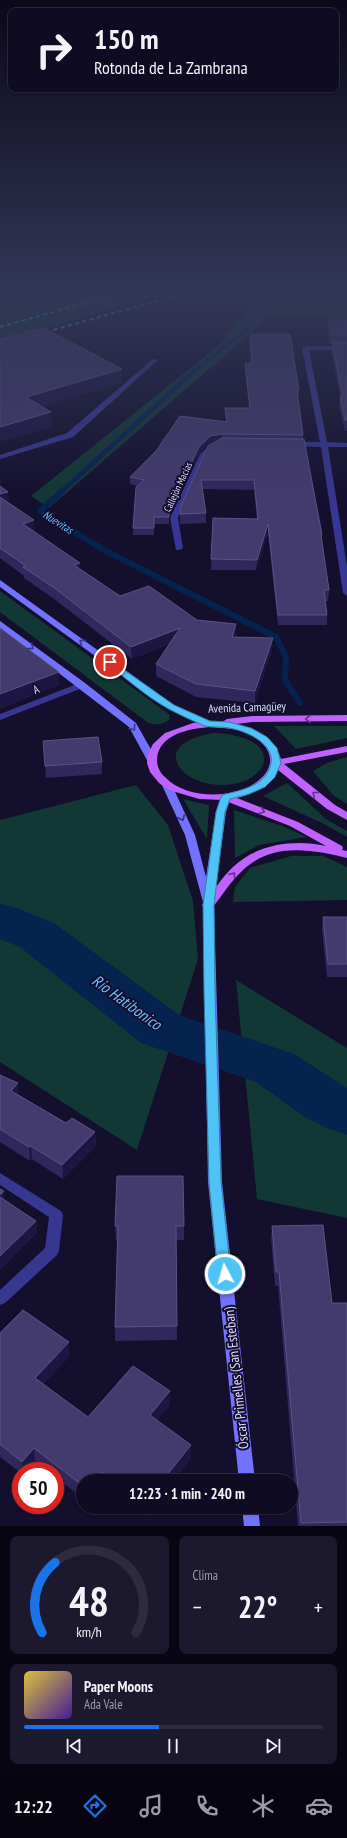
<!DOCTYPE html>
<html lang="es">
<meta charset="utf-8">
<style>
:root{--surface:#0e0b22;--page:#1c192f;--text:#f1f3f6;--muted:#9b9ba5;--line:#2e2b40;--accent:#1a73e8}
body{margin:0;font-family:"PT Sans Narrow",sans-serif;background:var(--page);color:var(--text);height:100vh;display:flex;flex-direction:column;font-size:15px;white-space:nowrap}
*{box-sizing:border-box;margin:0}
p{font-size:13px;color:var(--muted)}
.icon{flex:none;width:22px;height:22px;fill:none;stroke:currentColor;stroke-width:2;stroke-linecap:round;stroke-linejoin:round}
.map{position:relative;height:1526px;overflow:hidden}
.details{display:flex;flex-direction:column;gap:10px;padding:10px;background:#080613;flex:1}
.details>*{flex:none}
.banner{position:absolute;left:8px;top:8px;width:331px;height:84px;border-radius:8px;box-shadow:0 1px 3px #0004,0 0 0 1px var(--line);background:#0e0b22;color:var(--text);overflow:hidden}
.speed{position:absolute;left:12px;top:1462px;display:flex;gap:8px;font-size:20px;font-weight:700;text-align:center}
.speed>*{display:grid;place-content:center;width:52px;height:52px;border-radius:50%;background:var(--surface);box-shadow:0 1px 3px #0004,0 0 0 1px var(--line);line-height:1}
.speed .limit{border:6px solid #d22;background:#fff;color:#111}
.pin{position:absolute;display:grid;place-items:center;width:34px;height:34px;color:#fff;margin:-17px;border:2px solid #fff;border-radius:50%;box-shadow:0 1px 4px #0007}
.me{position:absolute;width:44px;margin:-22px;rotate:354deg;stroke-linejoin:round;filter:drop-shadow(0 0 3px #0008)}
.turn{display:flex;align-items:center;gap:14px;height:84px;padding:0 20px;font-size:18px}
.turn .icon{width:52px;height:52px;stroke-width:2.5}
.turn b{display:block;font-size:28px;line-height:34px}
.big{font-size:30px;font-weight:600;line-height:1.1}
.details .tile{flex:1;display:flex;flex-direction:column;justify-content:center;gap:6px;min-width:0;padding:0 14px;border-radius:8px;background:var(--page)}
.details .dial{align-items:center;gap:0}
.dial svg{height:104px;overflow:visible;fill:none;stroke:var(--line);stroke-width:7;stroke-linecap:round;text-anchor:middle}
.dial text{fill:var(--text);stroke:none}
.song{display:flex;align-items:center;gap:12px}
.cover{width:48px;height:48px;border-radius:6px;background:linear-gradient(135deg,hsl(50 70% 55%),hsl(260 70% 35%))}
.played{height:4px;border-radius:2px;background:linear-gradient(90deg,var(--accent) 45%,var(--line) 45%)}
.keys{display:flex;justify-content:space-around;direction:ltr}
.heat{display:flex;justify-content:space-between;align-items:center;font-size:22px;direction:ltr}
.details .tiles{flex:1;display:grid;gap:10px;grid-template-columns:1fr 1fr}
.tile:last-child{grid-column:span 2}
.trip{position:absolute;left:76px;top:1474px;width:222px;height:40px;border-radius:20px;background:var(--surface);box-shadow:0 1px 3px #0004,0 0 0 1px var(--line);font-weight:600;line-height:40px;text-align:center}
.tab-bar{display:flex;height:64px;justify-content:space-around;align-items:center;background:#06040e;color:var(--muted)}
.tab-bar .icon{width:28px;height:28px}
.tab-bar .current{color:var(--accent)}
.tab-bar b{font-size:18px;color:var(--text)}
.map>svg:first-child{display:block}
</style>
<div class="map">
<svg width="347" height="1526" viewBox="0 0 347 1526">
<rect width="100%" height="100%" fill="#130f2d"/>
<path fill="#113835" d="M0,291H170L0,342Z
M262,291H347V318L269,317L49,508L31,496L218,346Z
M0,591L170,715L169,720C161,725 156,726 147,722L0,612Z
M274,726H347V738L296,749Z
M214,733C230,733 267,739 264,762C262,771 252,778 245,781C190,800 138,745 214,733Z
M347,757V804L333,795L313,771L327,763Z
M287,783L326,819L347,831V837L324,824L263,796Z
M136,785L168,825L193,901L198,959L137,1150L0,1062V820Z
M183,799L209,805L207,839Z
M234,810L282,826L307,837L259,845L235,858Z
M291,856H323L347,867V900L233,902L235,887L250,868Z
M236,980L347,1048V1218L257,1199Z"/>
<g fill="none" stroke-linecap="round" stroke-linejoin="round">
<path stroke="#06234f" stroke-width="4.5" d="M61,492L193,372L252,325L271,291"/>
<path stroke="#06234f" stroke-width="6" d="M62,491L40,511L104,550L276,637L286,657L285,680L300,703"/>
<path fill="#06234f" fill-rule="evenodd" d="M0,904L17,908L54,923L179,1015L294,1054L347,1088V1135L327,1128L305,1117L256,1082L141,1043L20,947L0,939Z"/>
<path fill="#373690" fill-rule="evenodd" d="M153,359L158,360L73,437L0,459V455L67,433Z"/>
<path fill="#373690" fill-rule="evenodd" d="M305,346H347V350H309L327,442L347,443V447H328L347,566V596L343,593L321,447L291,446L287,444L291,442H320L302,348Z
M212,444L219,446L207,455L178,518L183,548L179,550H176L170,518L200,454Z
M82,682L85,683L87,685L85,687L0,720V714Z
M0,1173L61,1211L63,1215L59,1251L57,1255L5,1303L0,1305V1290L45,1248L49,1217L0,1185Z"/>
<path fill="#7272ff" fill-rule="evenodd" d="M0,580L174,705L214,724L209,727L206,726L168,709L0,587Z
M0,621L85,683L136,723L157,760L156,762H148L129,727L0,628Z
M166,780L171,783L195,835L206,877L216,812L222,795L226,794L231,797L226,812L214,905L222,1182L255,1481H239L208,1182L203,902L185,835L161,783Z
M242,1507H258L260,1526H244Z"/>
<path fill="#c062ff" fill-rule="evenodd" d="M347,715V721L252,722L236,724C256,728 275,738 281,759L347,746V752L284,764L335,805L347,812V820L327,809L278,770C270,786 254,794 237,798L298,822L342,846L343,848L342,850L347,851V858C311,849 270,842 241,872C230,882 222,896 212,908H204L202,905L204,902C214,891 222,877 233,867C257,844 294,839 326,846L290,826L223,800L199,799L169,790L159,783L150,772L147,763L148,754L153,744L165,733L193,723L209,721L222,722L227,719L252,716ZM209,727C220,728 232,728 242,731C272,742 282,767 252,785C229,799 185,798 166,778C160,773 157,767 157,760C158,734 189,729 209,727Z"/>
<path stroke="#07edff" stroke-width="2" stroke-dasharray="4 3.5" stroke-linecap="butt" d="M0,327L127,291
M39,334L178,295"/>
</g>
<path fill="#30275c" d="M328,320H347V431H345L339,406L340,396L332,352V344H330L327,330Z
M250,334L299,390V397H297L303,435V439L322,535V542L329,590L328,601H325L327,615V625H278L268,534L256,570H211L213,518L257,519L254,490L202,489L206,513V523L180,524V508L216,442L210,443L199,453L169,516V524H154V535H133V528L138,486L130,484V477L226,422L225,408H249L245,369V363H251L249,340Z
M0,486L8,492L9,503H8L35,532H34L80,569L120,596L197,620L236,635L235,637L272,650L255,703L196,697L156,676V664L169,644L132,659L54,599L24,578V576L0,558Z
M43,741L102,762V774L46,778Z
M323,917H347V977H327L322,930Z
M0,1075L19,1095L66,1123L95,1132L96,1146L63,1179L32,1159L30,1161L0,1142Z
M115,1226H184V1240H176L177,1340L115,1341V1327L117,1240H116Z
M272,1226L332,1303L347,1306V1526H298L278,1286H275L271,1240Z
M0,1333L70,1356L43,1384L88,1417L170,1391V1405L157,1420L191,1458L173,1481H83V1498L55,1477V1471H47L35,1462L27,1471H21V1473L0,1457Z
M133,1507H152L145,1516Z"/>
<path fill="#1d1542" d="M122,369V383L26,412V397Z
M51,412L52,427L0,442V427Z
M222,434V440L210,443L199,453L169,517V510L199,447L210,436Z
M8,492L9,503L0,506V494Z
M34,520L35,532L23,536V524Z
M268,524V534L256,570L257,560Z
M80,563V574L74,565Z
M236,624V635L232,648V637Z
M180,628V639L132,659L131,647Z
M273,638L272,650L255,703V691Z
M59,672L60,685L0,709V694Z
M18,1083L19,1097L11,1091Z
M95,1132L96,1146L63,1179L62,1165Z
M31,1146L32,1159L30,1161L29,1147Z
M4,1191L5,1204L0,1209V1195Z
M36,1221L37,1233L0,1270V1256Z
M69,1342L70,1356L36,1392L35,1378Z
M170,1391V1405L150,1428V1415Z
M191,1445V1458L173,1481H162Z
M34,1448L35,1462L27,1471H23L22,1462Z
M102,1472L103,1481H94Z
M145,1507H152L145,1516Z"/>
<path fill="#433a6e" stroke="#5b5384" d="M328,320H347V335H331Z
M44,328L122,369L26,397L51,412L0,427V339Z
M250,334H290L299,390H297L303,435L222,434L210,436L199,447L169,510V517H154V528H133L136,487L144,480L130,477L156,451L180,416L227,422L225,408H250L245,363H252Z
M332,342H347V420H345L340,396H343Z
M222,438L304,439L322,535H321L329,590H324L327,615H278L268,524L257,560L211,559L213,518L258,519L254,480H201L206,513L180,514V508L208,446Z
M0,486L8,492L0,494Z
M0,497L34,520L23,524L80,563L74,565L120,596L149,586L197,620L236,624L232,637L273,638L255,691L196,684L156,664L180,628L131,647L53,587L23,567L26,566L0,548Z
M0,628L59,672L0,694Z
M98,737L102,762L45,766L43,741Z
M323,917H347V964H328Z
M0,1075L18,1083L11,1091L66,1123L72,1118L95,1132L62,1165L31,1146L29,1147L0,1129Z
M117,1176H183L184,1226H176L177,1326L115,1327L118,1226H115Z
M0,1189L4,1191L0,1195Z
M0,1197L36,1221L0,1256Z
M323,1225L332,1303H347V1522L301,1523L279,1272H276L272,1226Z
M23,1310L69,1342L35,1378L88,1417L133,1366L170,1391L150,1415L191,1445L162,1481H115L102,1472L94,1481H83V1486L34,1448L22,1462L0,1444V1333Z"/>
<defs><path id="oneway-chevron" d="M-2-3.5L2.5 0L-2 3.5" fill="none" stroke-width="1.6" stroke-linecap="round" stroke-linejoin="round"/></defs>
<g stroke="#393781">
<use href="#oneway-chevron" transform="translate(82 642) rotate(-144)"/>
<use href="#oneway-chevron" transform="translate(31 647) rotate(37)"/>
<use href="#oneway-chevron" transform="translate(133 728) rotate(54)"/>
<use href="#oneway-chevron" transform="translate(182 818) rotate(65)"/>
</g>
<g stroke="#61348c">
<use href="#oneway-chevron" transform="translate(308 719) rotate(179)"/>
<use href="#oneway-chevron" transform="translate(315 794) rotate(-141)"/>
<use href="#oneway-chevron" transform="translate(262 811) rotate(22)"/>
<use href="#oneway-chevron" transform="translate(233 875) rotate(-51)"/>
</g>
<linearGradient id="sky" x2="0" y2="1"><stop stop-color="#0a0819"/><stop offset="0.58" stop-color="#333757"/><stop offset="1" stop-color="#333757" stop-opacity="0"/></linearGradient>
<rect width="347" height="505" fill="url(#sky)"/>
<path fill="#4fc3f7" stroke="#337fa1" d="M110,660L174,705L210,721L229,722L251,728L267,737L277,748L281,763L275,777L265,787L249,794L230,799L225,812L214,905L215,992L221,1182L231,1274L230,1278L225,1280L220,1278L218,1274L209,1182L204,992L203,905L216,812L221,797L222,795C241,790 263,787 270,767C278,745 247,731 229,728C222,726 213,728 205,726C193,721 180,715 169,709C148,698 127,679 107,664V661Z"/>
<g text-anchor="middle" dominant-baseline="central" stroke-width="4" stroke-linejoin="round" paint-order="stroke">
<g font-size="10" fill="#dedbff" stroke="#130f2d">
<text transform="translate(178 487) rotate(-65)">Callejón Macías</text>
</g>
<g font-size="11" font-style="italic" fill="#69beff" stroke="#130f2d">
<text transform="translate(58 522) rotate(32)">Nuevitas</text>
</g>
<g font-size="12" fill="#dedbff" stroke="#130f2d">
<text transform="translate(36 689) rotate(-22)">A</text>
<text transform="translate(247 707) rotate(-2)">Avenida Camagüey</text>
</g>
<g font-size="14" fill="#dedbff" stroke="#130f2d">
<text transform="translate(236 1378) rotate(-96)">Óscar Primelles (San Esteban)</text>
</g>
<g font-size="16" font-style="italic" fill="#69beff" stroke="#130f2d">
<text transform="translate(127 1002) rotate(36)">Río Hatibonico</text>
</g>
</g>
</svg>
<div class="speed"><div class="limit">50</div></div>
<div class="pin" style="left:110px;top:662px;background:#d93025"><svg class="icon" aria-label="arrive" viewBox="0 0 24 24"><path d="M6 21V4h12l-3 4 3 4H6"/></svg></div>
<svg class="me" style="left:225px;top:1274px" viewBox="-20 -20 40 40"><circle r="17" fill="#4fc3f7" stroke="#fff" stroke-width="3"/><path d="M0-11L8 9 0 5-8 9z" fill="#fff"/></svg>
<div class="trip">12:23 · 1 min · 240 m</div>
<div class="banner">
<div class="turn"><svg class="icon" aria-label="right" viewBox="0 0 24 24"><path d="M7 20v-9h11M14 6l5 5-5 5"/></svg><div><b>150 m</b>Rotonda de La Zambrana</div></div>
</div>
</div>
<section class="details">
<div class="tiles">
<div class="tile dial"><svg viewBox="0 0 100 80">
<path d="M14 69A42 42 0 1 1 86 69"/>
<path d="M14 69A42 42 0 0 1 24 15" stroke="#1a73e8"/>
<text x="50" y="56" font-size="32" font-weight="700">48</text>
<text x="50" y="72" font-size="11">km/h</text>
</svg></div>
<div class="tile"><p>Clima</p>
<div class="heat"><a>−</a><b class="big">22°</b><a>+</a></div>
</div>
<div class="tile">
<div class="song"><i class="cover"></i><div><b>Paper Moons</b><p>Ada Vale</p></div></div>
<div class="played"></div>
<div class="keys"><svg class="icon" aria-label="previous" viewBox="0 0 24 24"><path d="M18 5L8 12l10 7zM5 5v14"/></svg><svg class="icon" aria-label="pause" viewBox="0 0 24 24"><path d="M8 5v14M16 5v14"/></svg><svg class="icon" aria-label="next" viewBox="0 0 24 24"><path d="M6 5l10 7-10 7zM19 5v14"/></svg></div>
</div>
</div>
</section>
<nav class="tab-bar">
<b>12:22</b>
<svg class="icon current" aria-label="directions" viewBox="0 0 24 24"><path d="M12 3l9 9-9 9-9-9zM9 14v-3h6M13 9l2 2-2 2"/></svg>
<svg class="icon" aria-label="music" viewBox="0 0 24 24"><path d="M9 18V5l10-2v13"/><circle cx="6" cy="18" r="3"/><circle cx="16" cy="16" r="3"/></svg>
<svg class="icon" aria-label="phone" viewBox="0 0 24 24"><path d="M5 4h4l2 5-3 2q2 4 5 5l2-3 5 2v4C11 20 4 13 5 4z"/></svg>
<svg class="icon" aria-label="climate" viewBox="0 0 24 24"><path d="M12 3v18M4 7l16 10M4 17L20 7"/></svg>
<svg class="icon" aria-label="car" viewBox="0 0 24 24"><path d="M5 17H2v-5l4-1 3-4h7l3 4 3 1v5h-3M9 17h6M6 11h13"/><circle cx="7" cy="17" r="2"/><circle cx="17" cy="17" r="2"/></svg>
</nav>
